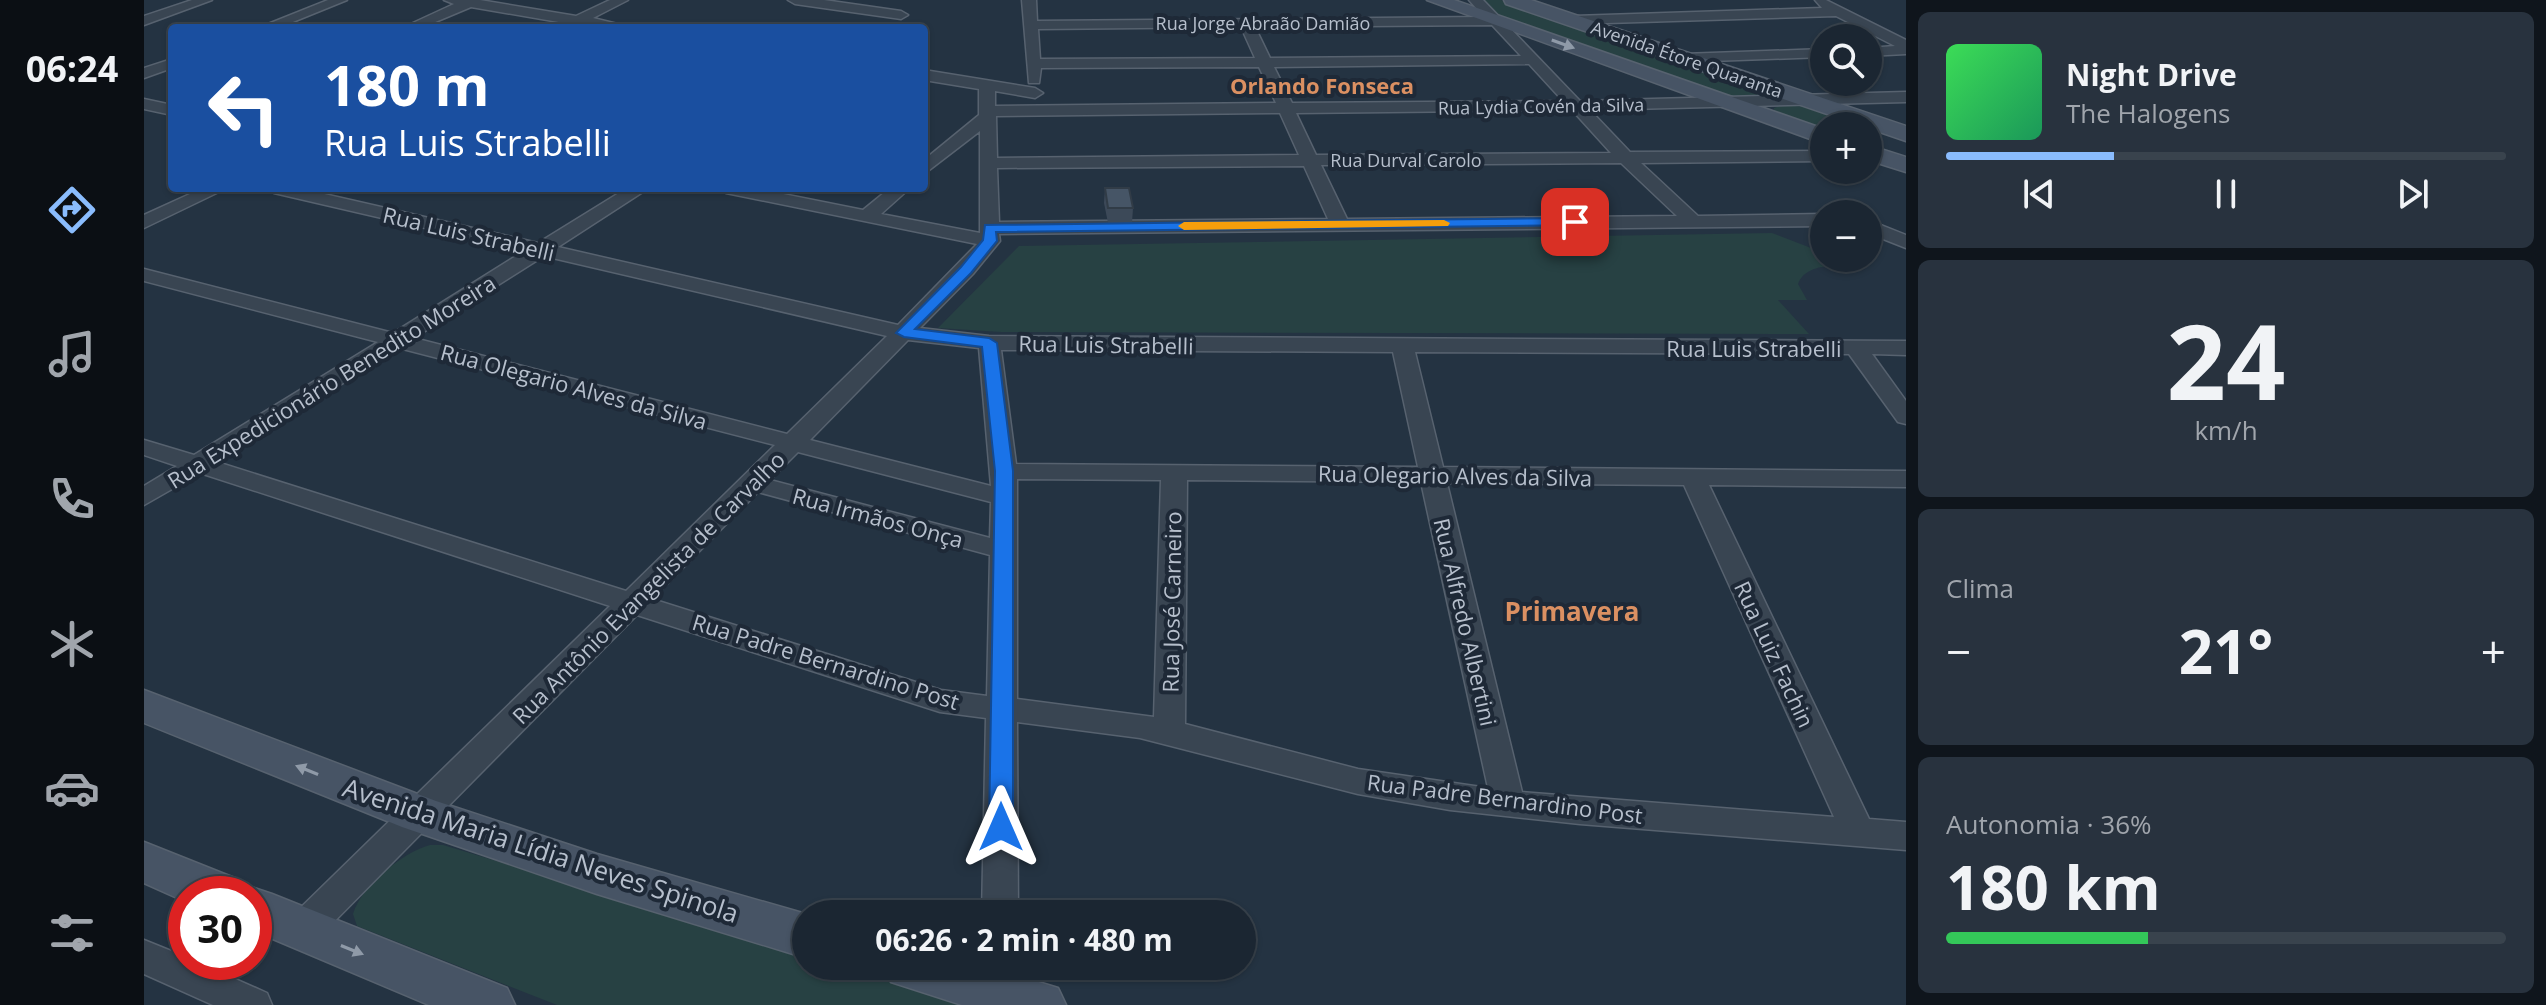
<!DOCTYPE html>
<html lang="pt">
<meta charset="utf-8">
<style>
:root{--surface:#1b2632;--page:#28323e;--text:#f1f3f6;--muted:#a0a5ac;--line:#39434d;--accent:#8abcfd}
body{margin:0;font-family:"Open Sans",sans-serif;background:var(--page);color:var(--text);height:100vh;display:flex;flex-direction:column;font-size:30px;white-space:nowrap}
*{box-sizing:border-box;margin:0}
p{font-size:26px;color:var(--muted)}
.icon{flex:none;width:44px;height:44px;fill:none;stroke:currentColor;stroke-width:2;stroke-linecap:round;stroke-linejoin:round}
.map{position:relative;flex:1;overflow:hidden}
.side{display:flex;flex-direction:column;gap:12px;padding:12px;background:#0f151c;width:640px}
.side>*{flex:none}
.banner{position:absolute;left:24px;top:24px;width:760px;height:168px;border-radius:8px;box-shadow:0 2px 6px #0004,0 0 0 2px var(--line);background:#1a4fa0;color:#fff;overflow:hidden}
.controls{position:absolute;left:1666px;top:24px;display:grid;gap:16px}
.controls a{display:grid;place-items:center;width:72px;height:72px;border-radius:50%;background:var(--surface);box-shadow:0 2px 6px #0004,0 0 0 2px var(--line);font-size:40px}
.speed{position:absolute;left:24px;top:876px;display:flex;gap:16px;font-size:40px;font-weight:700;text-align:center}
.speed>*{display:grid;place-content:center;width:104px;height:104px;border-radius:50%;background:var(--surface);box-shadow:0 2px 6px #0004,0 0 0 2px var(--line);line-height:1}
.speed .limit{border:12px solid #d22;background:#fff;color:#111}
.pin{position:absolute;display:grid;place-items:center;width:68px;height:68px;color:#fff;margin:-34px;border-radius:16px;box-shadow:0 4px 12px #0006}
.me{position:absolute;width:88px;margin:-44px;rotate:0deg;stroke-linejoin:round;filter:drop-shadow(0 0 6px #0008)}
.turn{display:flex;align-items:center;gap:28px;height:168px;padding:0 24px;font-size:36px}
.turn .icon{width:104px;height:104px;stroke-width:2.5}
.turn b{display:block;font-size:56px;line-height:68px}
.big{font-size:60px;font-weight:700;line-height:1.1}
.side .tile{flex:1;display:flex;flex-direction:column;justify-content:center;gap:12px;min-width:0;padding:0 28px;border-radius:12px;background:var(--page)}
.side .dial{align-items:center;gap:0}
.dial b{font-size:104px;line-height:1}
.song{display:flex;align-items:center;gap:24px}
.cover{width:96px;height:96px;border-radius:12px;background:linear-gradient(135deg,hsl(130 70% 55%),hsl(150 70% 35%))}
.played{height:8px;border-radius:4px;background:linear-gradient(90deg,var(--accent) 30%,var(--line) 30%)}
.keys{display:flex;justify-content:space-around;direction:ltr}
.heat{display:flex;justify-content:space-between;align-items:center;font-size:44px;direction:ltr}
.charge{height:12px;border-radius:6px;background:linear-gradient(90deg,#34c759 36%,var(--line) 0)}
.trip{position:absolute;left:648px;top:900px;width:464px;height:80px;border-radius:40px;background:var(--surface);box-shadow:0 2px 6px #0004,0 0 0 2px var(--line);font-weight:700;line-height:80px;text-align:center}
main{display:flex;flex:1;min-height:0}
.dock{display:flex;flex-direction:column;width:144px;justify-content:space-around;align-items:center;background:#0b0f14;color:var(--muted)}
.dock .icon{width:56px;height:56px}
.dock .selected{color:var(--accent)}
.dock b{font-size:36px;color:var(--text)}
.map>svg:first-child{display:block}
</style>
<main>
<nav class="dock">
<b>06:24</b>
<svg class="icon selected" aria-label="directions" viewBox="0 0 24 24"><path d="M12 3l9 9-9 9-9-9zM9 14v-3h6M13 9l2 2-2 2"/></svg>
<svg class="icon" aria-label="music" viewBox="0 0 24 24"><path d="M9 18V5l10-2v13"/><circle cx="6" cy="18" r="3"/><circle cx="16" cy="16" r="3"/></svg>
<svg class="icon" aria-label="phone" viewBox="0 0 24 24"><path d="M5 4h4l2 5-3 2q2 4 5 5l2-3 5 2v4C11 20 4 13 5 4z"/></svg>
<svg class="icon" aria-label="climate" viewBox="0 0 24 24"><path d="M12 3v18M4 7l16 10M4 17L20 7"/></svg>
<svg class="icon" aria-label="car" viewBox="0 0 24 24"><path d="M5 17H2v-5l4-1 3-4h7l3 4 3 1v5h-3M9 17h6M6 11h13"/><circle cx="7" cy="17" r="2"/><circle cx="17" cy="17" r="2"/></svg>
<svg class="icon" aria-label="filters" viewBox="0 0 24 24"><path d="M4 7h16M4 17h16"/><circle cx="9" cy="7" r="2"/><circle cx="15" cy="17" r="2"/></svg>
</nav>
<div class="map">
<svg width="1762" height="1005" viewBox="0 0 1762 1005">
<rect width="100%" height="100%" fill="#243342"/>
<path fill="#274143" d="M1339,0H1357L1611,88L1618,95L1590,99L1353,16Z
M1638,105L1665,107L1722,126H1680V132L1630,112V108Z
M1628,233L1680,253V258H1695L1722,268C1702,266 1663,260 1654,284L1663,300H1634L1665,334L857,332L794,328L875,246Z
M286,845H299L662,954V966H702L835,1005H413L213,926L209,914C218,885 258,853 286,845Z"/>
<g fill="none" stroke-linecap="round" stroke-linejoin="round">
<defs>
<path id="street" d="M48,0H68L0,25V16Z
M184,0H203L134,28H114Z
M300,0H336L432,16L466,0H484L449,18L490,28L432,25L327,7L277,28H258L310,4Z
M644,0H680L757,11L764,15L757,19L651,4Z
M878,0H892L893,21L1340,17L1325,0H1339L1436,101L1762,92V102L1446,110L1486,152L1680,151V161L1497,163L1554,216L1680,214V226L855,234L856,241L829,274L776,328L845,336L1762,341V355L1728,354L1762,401V424L1754,422L1705,354L1271,352L1299,467L1762,471V487L1565,485L1725,819L1762,822V850L1436,824L1306,810L1214,794L996,738L873,722L874,914H838L842,718L796,712L493,615L172,940L159,945L146,940L141,929L146,918L466,606L56,473L0,505V486L33,466L0,455V440L50,455L234,342L0,281V269L249,333L380,251L130,193L121,188H154L394,243L483,188H505L414,247L754,325L833,244L582,193L573,188H609L719,210L746,188H766L737,214L836,233V131L780,174V160L835,115V89L780,80V70L891,88L899,93L891,98L851,91V106L1132,103L1115,67L897,68L895,83H885ZM1348,25L1377,56L1126,58L1111,27ZM1097,27L1111,58L896,59L894,29ZM1385,64L1419,101L1148,103L1130,67ZM1428,110L1467,153L1172,155L1152,113ZM1136,113L1155,155L853,158L852,116ZM1477,163L1533,216L1203,219L1177,165ZM1160,166L1184,219L855,222L853,168ZM400,256L743,336L643,434L270,338ZM764,340L835,348L847,486L666,440ZM255,348L631,445L482,591L73,462ZM857,350L1249,352L1274,467L872,464ZM654,452L847,502L846,538L626,480ZM873,479L1017,480L1010,717L873,699ZM1043,480L1277,482L1344,788L1214,769L1041,724ZM1303,483L1540,485L1690,817L1378,792ZM614,492L846,555L843,696L797,690L508,599Z
M1671,0H1682L1762,40V54L1724,56V48L1751,46L1692,16L1430,24L1423,20L1430,16L1678,8Z
M1680,49V57L1539,62L1532,58L1539,54Z
M28,59V68L0,78V68Z
M0,99L28,105V115L0,109Z
M59,188H83L0,228V215Z
M1724,220L1762,235V248L1724,233Z
M0,940L42,957V962H53L123,993L128,1005H69L0,974Z"/>
<path id="secondary" d="M1283,0H1310L1680,129V144Z
M1360,0H1387L1762,126V141L1362,4Z
M1724,145L1762,157V172L1724,160Z
M0,690L292,801L453,854L662,914V958L453,894L258,827L0,723Z
M0,842L93,879L99,892L110,888L128,894L363,988L371,1005H285L110,931V894H42V902L0,883Z
M739,966H843L914,988L922,1005H818L747,982Z"/>
</defs>
<use href="#street" stroke="#57626f" stroke-width="3"/>
<use href="#secondary" stroke="#57626f" stroke-width="3"/>
<use href="#street" fill="#394552" fill-rule="evenodd"/>
<use href="#secondary" fill="#475465" fill-rule="evenodd"/>
</g>
<path fill="#3c4958" d="M961,188L989,208L988,223H964L960,203Z"/>
<path fill="#465566" stroke="#313c47" stroke-width="2" d="M961,188H985L989,208H964Z"/>
<defs><path id="oneway-solid" d="M-6-.8H1V-3.2L6.5 0L1 3.2V.8H-6Z" transform="scale(2)"/></defs>
<g fill="#8f9aa8">
<use href="#oneway-solid" transform="translate(1419 44) rotate(20)"/>
<use href="#oneway-solid" transform="translate(163 770) rotate(-158)"/>
<use href="#oneway-solid" transform="translate(208 950) rotate(22)"/>
</g>
<path fill="#1a73e8" stroke="#114b97" stroke-width="2" d="M1431,218L1438,222L1436,225L852,232L853,241L827,273L771,329L845,338L853,343L869,471V827L865,833H848L845,827L851,471L838,347L760,337L752,333L817,267L839,240L841,225Z"/>
<path fill="#f59e0b" d="M1300,220L1306,223L1304,226L1040,230L1034,226L1040,222Z"/>
<g text-anchor="middle" dominant-baseline="central" stroke-width="8" stroke-linejoin="round" paint-order="stroke">
<g font-size="18" fill="#b6bfcc" stroke="#1e2937">
<text x="1119" y="23">Rua Jorge Abraão Damião</text>
<text transform="translate(1543 59) rotate(19)">Avenida Étore Quaranta</text>
<text transform="translate(1397 106) rotate(-1)">Rua Lydia Covén da Silva</text>
<text x="1262" y="160">Rua Durval Carolo</text>
</g>
<g font-size="22" font-weight="bold" fill="#db9062" stroke="#1e2937">
<text x="1178" y="85">Orlando Fonseca</text>
</g>
<g font-size="22" fill="#b6bfcc" stroke="#1e2937">
<text transform="translate(325 233) rotate(13)">Rua Luis Strabelli</text>
<text transform="translate(962 344) rotate(1)">Rua Luis Strabelli</text>
<text x="1610" y="348">Rua Luis Strabelli</text>
<text transform="translate(187 381) rotate(-32)">Rua Expedicionário Benedito Moreira</text>
<text transform="translate(430 386) rotate(15)">Rua Olegario Alves da Silva</text>
<text transform="translate(1311 475) rotate(1)">Rua Olegario Alves da Silva</text>
<text transform="translate(734 517) rotate(15)">Rua Irmãos Onça</text>
<text transform="translate(504 587) rotate(-45)">Rua Antônio Evangelista de Carvalho</text>
<text transform="translate(1027 602) rotate(-89)">Rua José Carneiro</text>
<text transform="translate(1322 622) rotate(77)">Rua Alfredo Albertini</text>
<text transform="translate(1631 654) rotate(65)">Rua Luiz Fachin</text>
<text transform="translate(682 661) rotate(17)">Rua Padre Bernardino Post</text>
<text transform="translate(1361 798) rotate(7)">Rua Padre Bernardino Post</text>
</g>
<g font-size="26" font-weight="bold" fill="#db9062" stroke="#1e2937">
<text x="1428" y="611">Primavera</text>
</g>
<g font-size="26" fill="#b6bfcc" stroke="#1e2937">
<text transform="translate(397 850) rotate(18)">Avenida Maria Lídia Neves Spinola</text>
</g>
</g>
</svg>
<div class="controls">
<a><svg class="icon" aria-label="search" viewBox="0 0 24 24"><circle cx="10" cy="10" r="6"/><path d="M15 15l6 6"/></svg></a>
<a>+</a>
<a>−</a>
</div>
<div class="speed"><div class="limit">30</div></div>
<div class="pin" style="left:1431px;top:222px;background:#d93025"><svg class="icon" aria-label="arrive" viewBox="0 0 24 24"><path d="M6 21V4h12l-3 4 3 4H6"/></svg></div>
<svg class="me" style="left:857px;top:827px" viewBox="-20 -20 40 40"><path d="M0-17L14 15 0 8-14 15z" fill="#1a73e8" stroke="#fff" stroke-width="4"/></svg>
<div class="trip">06:26 · 2 min · 480 m</div>
<div class="banner">
<div class="turn"><svg class="icon" aria-label="left" viewBox="0 0 24 24"><path d="M17 20v-9H6M10 6l-5 5 5 5"/></svg><div><b>180 m</b>Rua Luis Strabelli</div></div>
</div>
</div>
<section class="side">
<div class="tile">
<div class="song"><i class="cover"></i><div><b>Night Drive</b><p>The Halogens</p></div></div>
<div class="played"></div>
<div class="keys"><svg class="icon" aria-label="previous" viewBox="0 0 24 24"><path d="M18 5L8 12l10 7zM5 5v14"/></svg><svg class="icon" aria-label="pause" viewBox="0 0 24 24"><path d="M8 5v14M16 5v14"/></svg><svg class="icon" aria-label="next" viewBox="0 0 24 24"><path d="M6 5l10 7-10 7zM19 5v14"/></svg></div>
</div>
<div class="tile dial"><b>24</b><p>km/h</p></div>
<div class="tile"><p>Clima</p>
<div class="heat"><a>−</a><b class="big">21°</b><a>+</a></div>
</div>
<div class="tile"><p>Autonomia · 36%</p><b class="big">180 km</b><div class="charge"></div></div>
</section>
</main>
